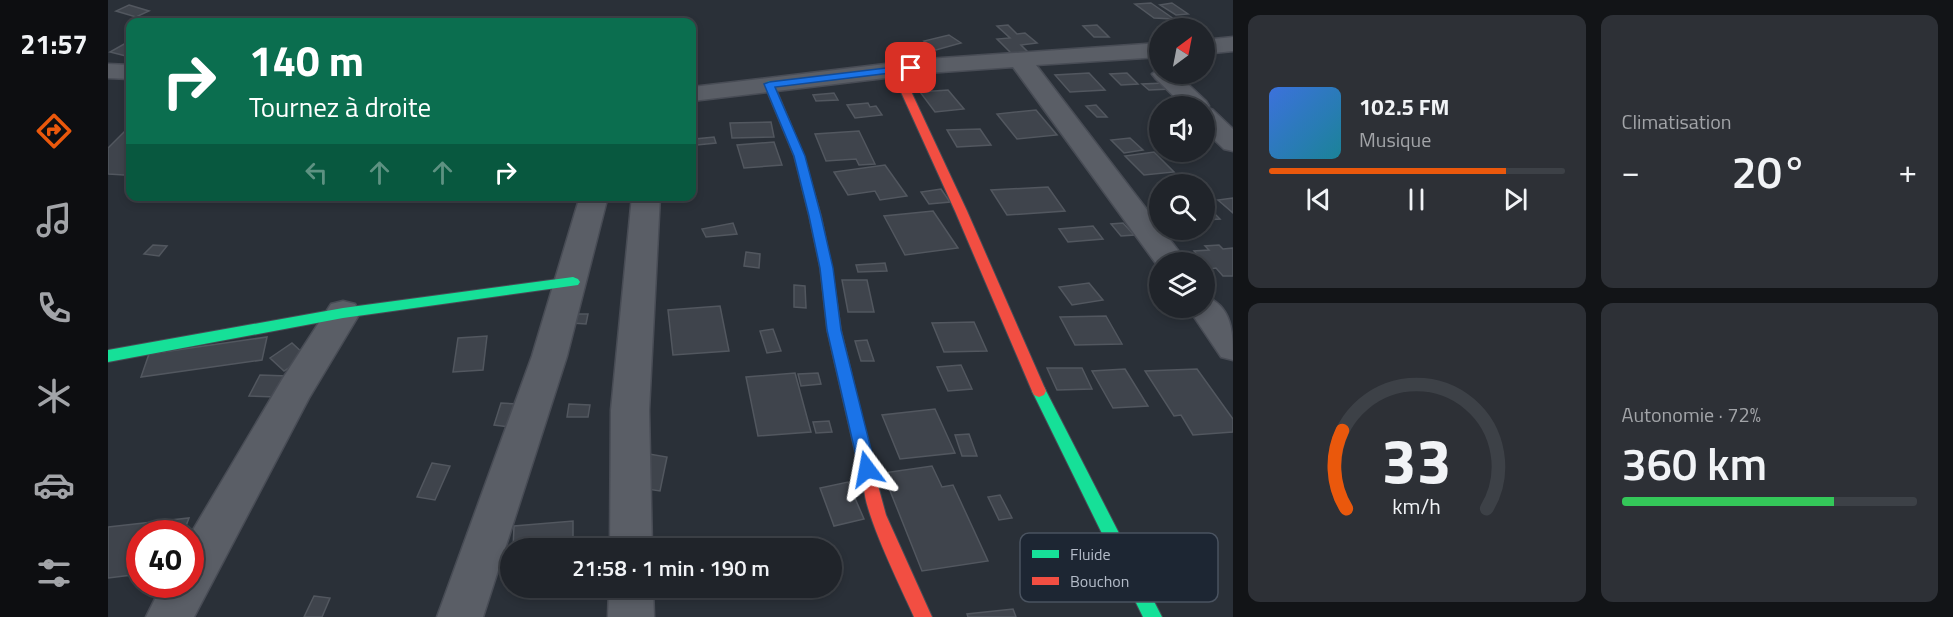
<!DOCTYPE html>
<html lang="fr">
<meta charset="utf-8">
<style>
:root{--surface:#20242a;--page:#2d3036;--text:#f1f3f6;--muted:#a2a4a8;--line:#3d4147;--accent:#ea580c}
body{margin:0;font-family:"Titillium Web",sans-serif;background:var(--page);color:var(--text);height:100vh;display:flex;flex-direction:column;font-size:22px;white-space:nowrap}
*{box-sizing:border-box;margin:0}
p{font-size:20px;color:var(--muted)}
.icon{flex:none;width:33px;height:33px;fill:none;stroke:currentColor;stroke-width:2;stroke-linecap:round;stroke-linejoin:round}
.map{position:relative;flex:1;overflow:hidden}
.sheet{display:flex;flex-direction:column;gap:15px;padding:15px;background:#121417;width:720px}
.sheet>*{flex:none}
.top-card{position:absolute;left:18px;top:18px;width:570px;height:183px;border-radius:12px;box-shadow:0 3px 9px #0003,0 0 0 2px var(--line);background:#0b6e4f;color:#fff;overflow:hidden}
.needle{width:39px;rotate:32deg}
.controls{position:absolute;left:1041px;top:18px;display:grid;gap:12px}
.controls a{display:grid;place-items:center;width:66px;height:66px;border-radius:50%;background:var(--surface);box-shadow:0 3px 9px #0003,0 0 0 2px var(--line);font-size:30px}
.speed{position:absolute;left:18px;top:520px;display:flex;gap:12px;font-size:30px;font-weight:700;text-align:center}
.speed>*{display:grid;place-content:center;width:78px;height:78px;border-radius:50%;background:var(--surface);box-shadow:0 3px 9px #0003,0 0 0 2px var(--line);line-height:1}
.speed .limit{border:9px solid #d22;background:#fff;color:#111}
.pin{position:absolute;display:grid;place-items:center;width:51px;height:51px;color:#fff;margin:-26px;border-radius:12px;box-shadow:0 3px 9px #0006}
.me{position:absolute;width:66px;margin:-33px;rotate:347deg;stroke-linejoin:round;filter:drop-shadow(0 0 4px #0008)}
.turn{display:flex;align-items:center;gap:21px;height:126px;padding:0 24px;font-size:27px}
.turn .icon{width:78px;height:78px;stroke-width:2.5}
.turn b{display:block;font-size:42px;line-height:51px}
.lanes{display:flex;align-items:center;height:57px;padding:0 24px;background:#0003;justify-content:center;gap:30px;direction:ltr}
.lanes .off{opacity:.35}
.big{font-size:45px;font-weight:600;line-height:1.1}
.sheet .card{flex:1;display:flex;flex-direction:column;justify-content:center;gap:9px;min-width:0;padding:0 21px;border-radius:12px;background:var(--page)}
.sheet .dial{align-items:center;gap:0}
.dial svg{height:156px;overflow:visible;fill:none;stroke:var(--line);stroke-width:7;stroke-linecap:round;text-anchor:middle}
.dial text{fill:var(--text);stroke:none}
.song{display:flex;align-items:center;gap:18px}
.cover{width:72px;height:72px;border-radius:9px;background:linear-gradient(135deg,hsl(220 70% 55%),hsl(190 70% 35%))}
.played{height:6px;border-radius:3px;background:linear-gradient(90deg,var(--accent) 80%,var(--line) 80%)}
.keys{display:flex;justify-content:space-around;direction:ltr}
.heat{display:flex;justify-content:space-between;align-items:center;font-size:33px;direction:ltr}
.charge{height:9px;border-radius:4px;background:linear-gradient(90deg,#34c759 72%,var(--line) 0)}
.sheet .tiles{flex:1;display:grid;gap:15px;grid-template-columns:repeat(2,1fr)}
.trip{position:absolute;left:392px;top:538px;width:342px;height:60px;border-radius:30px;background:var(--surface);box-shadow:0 3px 9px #0003,0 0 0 2px var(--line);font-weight:600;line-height:60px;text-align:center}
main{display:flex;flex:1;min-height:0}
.tab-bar{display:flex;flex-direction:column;width:108px;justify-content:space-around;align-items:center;background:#0d0e11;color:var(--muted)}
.tab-bar .icon{width:42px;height:42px}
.tab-bar .current{color:var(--accent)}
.tab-bar b{font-size:27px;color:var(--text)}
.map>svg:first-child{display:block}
</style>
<main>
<nav class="tab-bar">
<b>21:57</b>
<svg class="icon current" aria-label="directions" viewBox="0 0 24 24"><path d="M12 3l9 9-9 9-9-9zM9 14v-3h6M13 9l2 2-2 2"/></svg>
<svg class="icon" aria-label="music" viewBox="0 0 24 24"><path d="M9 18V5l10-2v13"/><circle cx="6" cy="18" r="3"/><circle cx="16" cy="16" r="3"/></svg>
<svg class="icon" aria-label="phone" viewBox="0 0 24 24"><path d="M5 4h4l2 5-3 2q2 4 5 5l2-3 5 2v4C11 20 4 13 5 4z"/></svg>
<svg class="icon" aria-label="climate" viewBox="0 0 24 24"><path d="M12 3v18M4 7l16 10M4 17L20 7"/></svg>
<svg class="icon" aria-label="car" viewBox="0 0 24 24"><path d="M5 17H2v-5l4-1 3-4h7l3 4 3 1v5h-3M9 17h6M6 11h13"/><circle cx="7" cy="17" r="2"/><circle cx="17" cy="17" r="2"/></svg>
<svg class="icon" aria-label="filters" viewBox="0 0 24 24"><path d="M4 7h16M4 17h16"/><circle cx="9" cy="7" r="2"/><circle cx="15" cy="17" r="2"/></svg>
</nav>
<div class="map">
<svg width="1125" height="617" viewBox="0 0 1125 617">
<rect width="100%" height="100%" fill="#2a3038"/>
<path fill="#3f444c" stroke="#52575f" stroke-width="1.5" d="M1043,3L1066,19L1046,18L1027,4Z
M1064,3L1080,14L1068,15L1052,5Z
M21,5L41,11L28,17L8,11Z
M900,25L909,34L917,33L929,43L913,45L921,53L905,55L889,39L902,38L889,26Z
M989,25L1001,37H986L975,26Z
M841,35L853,43L828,50L816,41Z
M16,44L22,46V57L2,52Z
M981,73L997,90L962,92L947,75Z
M1019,73L1030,84L1013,85L1002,74Z
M1057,83L1063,89L1041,90L1034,84Z
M840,90L856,109L827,112L812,92Z
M726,93L730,100L708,101L705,95Z
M760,103L762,107L768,106L774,115L747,118L739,105Z
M988,105L999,117H989L978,106Z
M928,110L949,135L909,139L889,114Z
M663,122L666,137L624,138L622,123Z
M22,126V168L16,175L0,174V148Z
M872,129L883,145L849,147L839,130Z
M751,131L767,164L751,165L748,159L718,161L707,134Z
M606,137L608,143L589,145L587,139Z
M1022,138L1035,150L1016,153L1003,140Z
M666,142L674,165L636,168L629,145Z
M1046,152L1066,172L1036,175L1017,156Z
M777,165L799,196L772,200L767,191L740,195L726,172Z
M940,187L957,211L899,215L883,190Z
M833,189L842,202L821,204L813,192Z
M1125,198V213L1110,200Z
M1096,203L1112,219L1096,220Z
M825,211L850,248L797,255L776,216Z
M625,223L629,234L598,237L594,229Z
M1015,223L1026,235L1013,236L1003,224Z
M985,226L995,239L960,242L951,229Z
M45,245L59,246L51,256L36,254Z
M1111,245L1115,249L1125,248V276H1115L1108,268L1102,269L1086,251L1101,250L1097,246Z
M638,252L652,254L651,268L636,266Z
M777,263L779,271L750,272L748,265Z
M734,280H759L766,312H740Z
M981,283L995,300L964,305L951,287Z
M686,285L697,286L698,308L686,307Z
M612,306L621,351L565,355L560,310Z
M466,314H480L478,324L464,323Z
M998,316L1014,344L967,345L952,317Z
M866,322L879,351L836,352L824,323Z
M665,329L673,351L659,353L652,331Z
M379,336L375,370L345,372L350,338Z
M159,337L154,360L33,377L41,354Z
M759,340L766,361H753L747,341Z
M184,343L198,356L176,371L162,358Z
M853,365L864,389L840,391L829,367Z
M939,368H974L984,389L949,390Z
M1017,369L1040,406L1005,408L984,371Z
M1089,369L1125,419V432L1085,435L1073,415L1066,416L1037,371Z
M687,373L703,432L650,436L638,377Z
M710,373L713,384L693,386L690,374Z
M152,375L179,376L169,397L141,396Z
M393,403L410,404L403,427L386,425Z
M461,404L482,405L480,417H459Z
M827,409L847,453L792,459L774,415Z
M721,421L724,432L708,433L705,422Z
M861,434L869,456H854L847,435Z
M541,454L559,457L552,491L532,488Z
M324,463L342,466L327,500L309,497Z
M824,466L834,487L845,485L880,561L814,571L775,473Z
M740,482L756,519L726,526L712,488Z
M892,495L904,518L891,520L880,497Z
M81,518L75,534H32V574L0,578V527Z
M465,521V549H405L406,526Z
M206,596L222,598L214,617H196Z
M905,609L908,617H860L859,614Z"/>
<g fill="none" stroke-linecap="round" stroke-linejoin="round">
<defs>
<path id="street" d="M1125,37V51L1096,54V40Z
M1052,43V57L928,65L1079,262H1052V269L905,67L819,73L584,101V87L819,59Z
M0,64L22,65V79L0,78Z
M1052,68V74H1069L1098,101L1101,106L1100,108L1105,110L1125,129V151L1116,149L1096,130V106H1076L1048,79L1044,74Z
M472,196H500L459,356L375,617H329L424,356Z
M524,196H552L541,410L544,549H502L503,410Z
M1096,296C1125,306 1125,333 1125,360L1113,357L1080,308H1096Z
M235,301L247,304L252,313L201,398L86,617H38L54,585H82V535L175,378L223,304Z
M501,588H545L546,617H500Z"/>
<path id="fast" d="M661,81L666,84L696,156L713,216L724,268L733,330L771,487L769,492L763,495L757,492L755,487L719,330L712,268L701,216L686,156L656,84Z
M465,277L470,279L472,282L470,285L235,318L0,362V350L235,308Z
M931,385L936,387L1054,617H1035L924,391L926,387Z"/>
<path id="jam" d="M788,67L793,70L859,211L938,391L936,395L931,397L926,395L924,391L847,211L783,70Z
M763,479L769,482L778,515L824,617H806C796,594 749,500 757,482Z"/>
</defs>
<use href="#street" stroke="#484c55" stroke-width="3"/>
<use href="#fast" stroke="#484c55" stroke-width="2"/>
<use href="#jam" stroke="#484c55" stroke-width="2"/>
<use href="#street" fill="#5a5e66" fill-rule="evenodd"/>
<use href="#fast" fill="#16e098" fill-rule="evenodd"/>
<use href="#jam" fill="#f24e42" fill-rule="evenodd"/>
</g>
<path fill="#1a73e8" stroke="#114b97" stroke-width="1.5" d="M803,65L807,66V70L667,87L697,156L713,216L725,268L733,330L768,469L765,474L759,476L754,474L751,469L719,330L712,268L701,216L686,156L656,84L661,82Z"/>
<rect x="912" y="533" width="198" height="69" rx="9" fill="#1d2633" stroke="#4a5360" stroke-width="1.5"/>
<rect x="924" y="550" width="27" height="8" fill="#16e098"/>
<rect x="924" y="577" width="27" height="8" fill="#f24e42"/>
<g font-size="16" fill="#b4bcc9">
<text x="962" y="560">Fluide</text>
<text x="962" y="587">Bouchon</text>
</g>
</svg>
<div class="controls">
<a><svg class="needle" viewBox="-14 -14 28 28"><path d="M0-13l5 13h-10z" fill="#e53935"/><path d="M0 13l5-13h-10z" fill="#a2a4a8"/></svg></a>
<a><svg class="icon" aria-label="sound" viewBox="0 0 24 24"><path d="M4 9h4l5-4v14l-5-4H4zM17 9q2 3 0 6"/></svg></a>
<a><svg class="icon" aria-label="search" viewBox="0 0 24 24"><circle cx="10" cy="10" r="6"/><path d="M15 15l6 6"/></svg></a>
<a><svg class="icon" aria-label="layers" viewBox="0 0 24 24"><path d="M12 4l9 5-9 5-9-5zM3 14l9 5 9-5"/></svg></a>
</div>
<div class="speed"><div class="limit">40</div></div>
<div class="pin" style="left:803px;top:68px;background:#d93025"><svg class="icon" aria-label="arrive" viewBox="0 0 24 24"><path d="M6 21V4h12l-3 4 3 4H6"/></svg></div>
<svg class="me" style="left:759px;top:469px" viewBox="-20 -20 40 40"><path d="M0-17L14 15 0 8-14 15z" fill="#1a73e8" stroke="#fff" stroke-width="4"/></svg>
<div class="trip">21:58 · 1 min · 190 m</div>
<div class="top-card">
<div class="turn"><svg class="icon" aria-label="right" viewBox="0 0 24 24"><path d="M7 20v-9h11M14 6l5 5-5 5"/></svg><div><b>140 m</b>Tournez à droite</div></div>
<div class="lanes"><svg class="icon off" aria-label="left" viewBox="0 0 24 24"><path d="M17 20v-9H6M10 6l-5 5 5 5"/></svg><svg class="icon off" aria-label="ahead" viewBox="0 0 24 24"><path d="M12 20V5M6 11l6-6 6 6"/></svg><svg class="icon off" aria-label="ahead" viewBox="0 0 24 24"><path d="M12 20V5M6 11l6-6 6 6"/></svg><svg class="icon" aria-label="right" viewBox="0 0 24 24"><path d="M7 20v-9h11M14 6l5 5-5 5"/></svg></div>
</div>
</div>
<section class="sheet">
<div class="tiles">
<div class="card">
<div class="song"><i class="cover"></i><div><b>102.5 FM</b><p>Musique</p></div></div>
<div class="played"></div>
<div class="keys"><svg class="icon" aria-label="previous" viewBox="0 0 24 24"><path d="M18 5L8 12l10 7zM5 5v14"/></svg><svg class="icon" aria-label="pause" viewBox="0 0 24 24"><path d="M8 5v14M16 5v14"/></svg><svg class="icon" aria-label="next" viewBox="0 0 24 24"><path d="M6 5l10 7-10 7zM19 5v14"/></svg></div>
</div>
<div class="card"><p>Climatisation</p>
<div class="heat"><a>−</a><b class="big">20°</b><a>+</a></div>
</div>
<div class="card dial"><svg viewBox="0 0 100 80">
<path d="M14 69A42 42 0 1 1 86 69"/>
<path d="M14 69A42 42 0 0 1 12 29" stroke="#ea580c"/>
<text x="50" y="56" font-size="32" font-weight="700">33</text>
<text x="50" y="72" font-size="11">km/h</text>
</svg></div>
<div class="card"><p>Autonomie · 72%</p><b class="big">360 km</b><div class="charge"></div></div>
</div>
</section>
</main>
